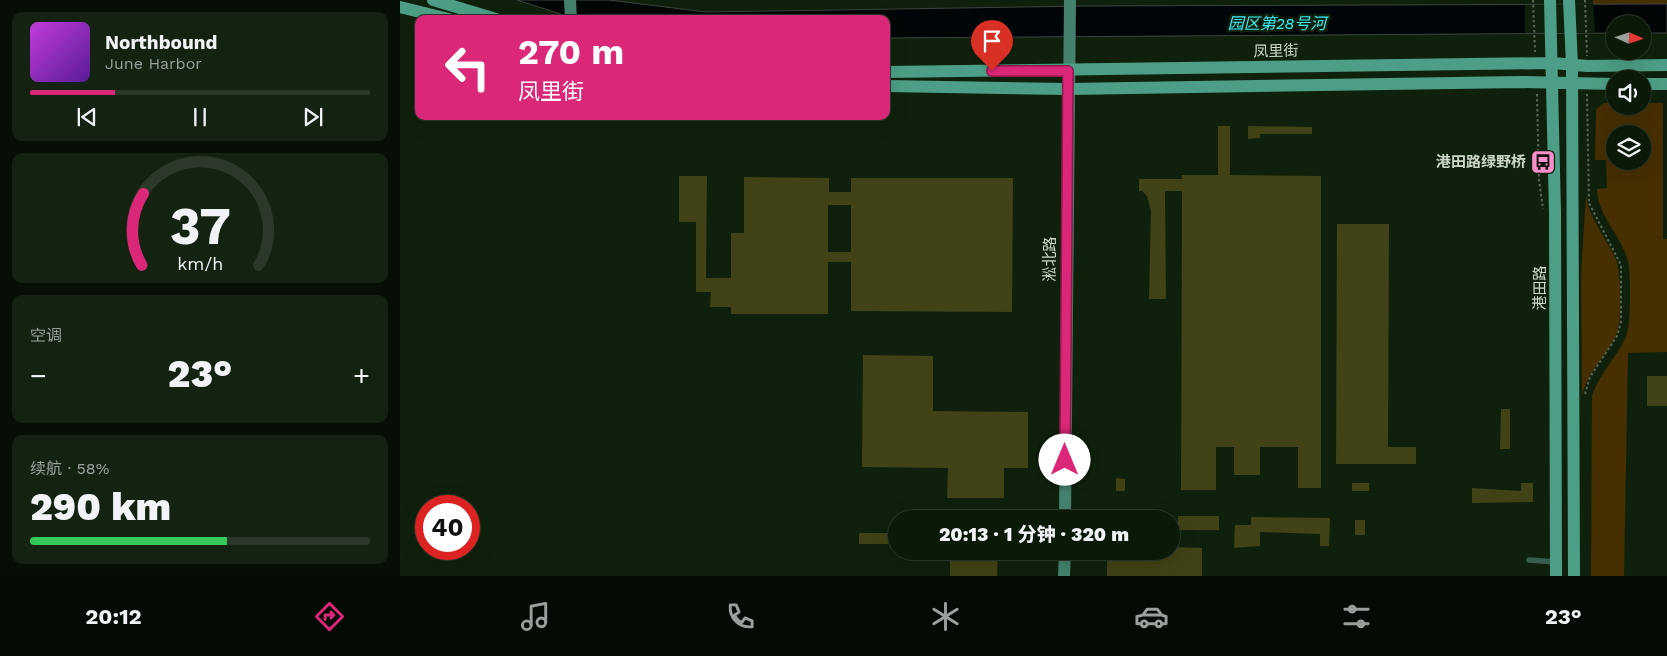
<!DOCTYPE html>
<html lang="zh">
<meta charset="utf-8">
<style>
:root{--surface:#0b1909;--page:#142212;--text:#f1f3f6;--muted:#9aa09c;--line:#2b382a;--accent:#db2777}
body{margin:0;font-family:"Work Sans","Noto Sans SC",sans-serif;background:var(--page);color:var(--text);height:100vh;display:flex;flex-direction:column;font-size:19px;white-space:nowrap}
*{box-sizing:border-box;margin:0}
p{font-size:16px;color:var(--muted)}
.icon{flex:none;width:28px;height:28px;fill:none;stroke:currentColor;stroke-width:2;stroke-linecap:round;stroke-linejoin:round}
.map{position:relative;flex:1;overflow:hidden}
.drawer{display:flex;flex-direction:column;gap:12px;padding:12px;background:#060e05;width:400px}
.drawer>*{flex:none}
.banner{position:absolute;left:15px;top:15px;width:475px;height:105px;border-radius:10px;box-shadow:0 5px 20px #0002,0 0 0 1px var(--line);background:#db2777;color:#fff;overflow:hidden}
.needle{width:32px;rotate:93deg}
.controls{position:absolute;left:1206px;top:15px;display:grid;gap:10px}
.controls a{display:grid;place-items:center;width:45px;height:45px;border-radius:50%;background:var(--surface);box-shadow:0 5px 20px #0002,0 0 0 1px var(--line);font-size:25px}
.speed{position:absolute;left:15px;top:495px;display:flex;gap:10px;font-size:25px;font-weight:700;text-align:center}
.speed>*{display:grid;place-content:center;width:65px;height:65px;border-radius:50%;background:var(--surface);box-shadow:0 5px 20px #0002,0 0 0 1px var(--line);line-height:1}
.speed .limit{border:8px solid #d22;background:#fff;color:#111}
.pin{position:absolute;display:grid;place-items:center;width:42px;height:42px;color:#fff;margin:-51px -21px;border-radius:50% 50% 50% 0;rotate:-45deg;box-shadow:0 0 5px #0007}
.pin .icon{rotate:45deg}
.me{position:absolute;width:55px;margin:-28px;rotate:0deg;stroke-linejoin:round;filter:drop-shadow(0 0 4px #0008)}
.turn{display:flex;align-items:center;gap:18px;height:105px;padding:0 20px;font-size:22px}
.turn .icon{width:65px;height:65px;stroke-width:2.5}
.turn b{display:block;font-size:35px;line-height:42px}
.big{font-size:38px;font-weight:800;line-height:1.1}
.drawer .tile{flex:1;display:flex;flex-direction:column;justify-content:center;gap:8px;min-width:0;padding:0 18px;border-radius:10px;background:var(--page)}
.drawer .dial{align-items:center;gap:0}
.dial svg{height:130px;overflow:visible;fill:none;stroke:var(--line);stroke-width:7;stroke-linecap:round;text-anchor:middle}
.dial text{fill:var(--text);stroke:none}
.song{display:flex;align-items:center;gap:15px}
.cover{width:60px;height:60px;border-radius:8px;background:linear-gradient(135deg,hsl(290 70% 55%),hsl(270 70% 35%))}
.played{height:5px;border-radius:2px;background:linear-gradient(90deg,var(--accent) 25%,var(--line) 25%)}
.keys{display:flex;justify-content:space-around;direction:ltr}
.heat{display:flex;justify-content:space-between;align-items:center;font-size:28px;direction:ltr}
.charge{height:8px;border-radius:4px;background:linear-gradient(90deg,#34c759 58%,var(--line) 0)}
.trip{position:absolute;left:488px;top:510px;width:292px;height:50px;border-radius:25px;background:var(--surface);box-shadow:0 5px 20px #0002,0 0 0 1px var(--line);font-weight:800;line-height:50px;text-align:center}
.tabs{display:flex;height:80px;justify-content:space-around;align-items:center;background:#040a04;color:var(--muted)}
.tabs .icon{width:35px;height:35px}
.tabs .active{color:var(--accent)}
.tabs b{font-size:22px;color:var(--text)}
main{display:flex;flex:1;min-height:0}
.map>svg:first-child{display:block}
</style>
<main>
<section class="drawer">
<div class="tile">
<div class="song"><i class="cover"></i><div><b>Northbound</b><p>June Harbor</p></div></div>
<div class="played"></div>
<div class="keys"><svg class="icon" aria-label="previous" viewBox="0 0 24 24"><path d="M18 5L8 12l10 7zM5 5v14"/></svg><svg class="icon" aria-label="pause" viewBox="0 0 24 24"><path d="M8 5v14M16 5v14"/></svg><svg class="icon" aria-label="next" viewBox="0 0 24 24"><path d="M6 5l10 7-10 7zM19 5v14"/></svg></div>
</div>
<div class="tile dial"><svg viewBox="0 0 100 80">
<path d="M14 69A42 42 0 1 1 86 69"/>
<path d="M14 69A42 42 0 0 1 15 25" stroke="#db2777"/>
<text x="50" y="56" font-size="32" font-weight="700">37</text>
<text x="50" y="72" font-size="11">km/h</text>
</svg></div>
<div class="tile"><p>空调</p>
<div class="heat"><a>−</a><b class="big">23°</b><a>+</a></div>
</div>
<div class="tile"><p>续航 · 58%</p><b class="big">290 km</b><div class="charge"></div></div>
</section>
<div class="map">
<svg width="1267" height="576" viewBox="0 0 1267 576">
<rect width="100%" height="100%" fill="#0f210c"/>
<path fill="#462f00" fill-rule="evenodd" d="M1193,0H1267V4H1193Z
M1204,103H1215V106H1242L1243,103H1263V239H1267V352L1228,353L1224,576H1191L1192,396C1199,374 1216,358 1226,337C1231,326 1231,273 1228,261C1221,235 1198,217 1197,189L1207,188L1206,160H1195L1196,109ZM1215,134H1242V161H1215Z
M1186,195C1189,218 1205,236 1215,257C1221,268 1222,316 1218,329C1211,353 1188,369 1182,396L1181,274Z"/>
<path fill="#000607" stroke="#3d4541" d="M117,0H209L306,12L686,6L1267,4V33H1243L1242,24H1215V33L486,38V19H176Z"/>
<path fill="#0f210c" d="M1193,4L1195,33H1125V5Z"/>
<path fill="#414215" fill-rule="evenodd" d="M818,126H830V175L921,176V488H898V447H860V475H834V447H816V490H781L782,191H765L766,299H749L751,211L747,196L742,191H739V179H782V175H818Z
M848,126L912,127V134H860V138L848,139Z
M279,176H307L306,278H331V233H344V177L429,178V192H451V178H613L612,312L451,311V262H428V314H331V307H310L311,292H296V222H279ZM428,205H451V252H428Z
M937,224H989L988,447H1016V464H936Z
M463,355L533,356V411L628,412V468H604V498H547L548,468L462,467Z
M1247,376H1267V406H1247Z
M1101,409H1110V449H1100Z
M716,478L725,479V491H716Z
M952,483H969V491H952Z
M1121,483H1133V502L1072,503V488L1121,491Z
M778,516H819V530H778Z
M851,517L930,518L929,546H920V534L860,532V546L834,548L835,525H851Z
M955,520H965V535H955Z
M459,533H488V544H459Z
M771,547L802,548V576H707V551H771Z
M550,551H598L597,576H550Z"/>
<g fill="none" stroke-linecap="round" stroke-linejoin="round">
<path stroke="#586755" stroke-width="2" stroke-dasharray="2.5 2.5" stroke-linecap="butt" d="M1133,0L1135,52
M1185,0L1187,56
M1137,94L1139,180L1143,209
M1185,394L1190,377L1217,336L1221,322V265L1189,203L1187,94"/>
<path stroke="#385d51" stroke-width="5.5" d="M1129,560L1156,562"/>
<path stroke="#44826f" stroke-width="12" d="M170,0L171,19
M665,519L670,0
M664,576L665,551"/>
<path stroke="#4c9f86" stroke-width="12" d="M33,0L96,19
M1150,0L1155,213L1156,576
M1169,0L1172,65L1174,576
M0,7L49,19
M486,72L1153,63L1187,66L1267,65
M1242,84H1267
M486,86L668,89L1120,82L1215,84"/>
</g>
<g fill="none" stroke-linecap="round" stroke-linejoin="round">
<defs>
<path id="route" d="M592,71H668L665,460"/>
</defs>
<use href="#route" stroke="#8e194d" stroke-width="12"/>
<use href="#route" stroke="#db2777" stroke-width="9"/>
</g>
<defs>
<symbol id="bus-square" viewBox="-11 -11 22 22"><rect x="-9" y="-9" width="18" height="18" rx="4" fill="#f98fc9" stroke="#0f210c"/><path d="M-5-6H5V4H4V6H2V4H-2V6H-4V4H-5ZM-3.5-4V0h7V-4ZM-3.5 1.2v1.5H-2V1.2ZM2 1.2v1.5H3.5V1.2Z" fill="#111"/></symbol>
</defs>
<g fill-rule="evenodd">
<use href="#bus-square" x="1129" y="148" width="28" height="28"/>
</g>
<g text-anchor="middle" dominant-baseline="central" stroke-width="5" stroke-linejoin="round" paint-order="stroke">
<g font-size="15" fill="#ccd7c9" stroke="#0f210c">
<text transform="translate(876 51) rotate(-1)">凤里街</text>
<text transform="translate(650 259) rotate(-90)">淞北路</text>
<text transform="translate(1140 288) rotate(-90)">港田路</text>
</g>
<g font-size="15" font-weight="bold" fill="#ccd7c9" stroke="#0f210c" text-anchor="end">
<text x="1126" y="162">港田路绿野桥</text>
</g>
<g font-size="16" font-style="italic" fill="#3ceffa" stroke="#0f210c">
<text x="877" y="23">园区第28号河</text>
</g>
</g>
</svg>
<div class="controls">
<a><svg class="needle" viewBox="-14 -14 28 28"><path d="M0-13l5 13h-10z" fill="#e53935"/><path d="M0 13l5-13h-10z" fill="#9aa09c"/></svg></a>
<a><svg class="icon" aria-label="sound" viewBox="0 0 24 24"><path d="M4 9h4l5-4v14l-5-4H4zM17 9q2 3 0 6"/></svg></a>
<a><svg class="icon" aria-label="layers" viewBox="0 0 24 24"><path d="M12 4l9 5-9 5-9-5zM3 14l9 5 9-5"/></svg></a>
</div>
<div class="speed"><div class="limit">40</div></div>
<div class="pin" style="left:592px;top:71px;background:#d93025"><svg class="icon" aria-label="arrive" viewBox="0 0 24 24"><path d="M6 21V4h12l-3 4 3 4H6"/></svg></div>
<svg class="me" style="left:665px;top:460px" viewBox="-20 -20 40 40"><circle r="19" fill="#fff"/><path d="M0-13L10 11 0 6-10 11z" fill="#db2777"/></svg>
<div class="trip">20:13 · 1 分钟 · 320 m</div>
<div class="banner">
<div class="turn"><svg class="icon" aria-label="left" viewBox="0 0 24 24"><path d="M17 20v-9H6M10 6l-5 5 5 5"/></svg><div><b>270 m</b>凤里街</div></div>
</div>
</div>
</main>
<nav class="tabs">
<b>20:12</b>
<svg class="icon active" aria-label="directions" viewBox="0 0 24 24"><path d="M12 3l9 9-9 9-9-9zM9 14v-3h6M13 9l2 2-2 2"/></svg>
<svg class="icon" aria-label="music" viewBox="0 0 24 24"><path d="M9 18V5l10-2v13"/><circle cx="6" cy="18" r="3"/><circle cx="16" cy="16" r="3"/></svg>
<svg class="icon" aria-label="phone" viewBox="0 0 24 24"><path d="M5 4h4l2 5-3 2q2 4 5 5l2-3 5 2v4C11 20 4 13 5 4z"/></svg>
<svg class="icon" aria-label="climate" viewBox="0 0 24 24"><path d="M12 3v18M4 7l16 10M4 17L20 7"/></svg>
<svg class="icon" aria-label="car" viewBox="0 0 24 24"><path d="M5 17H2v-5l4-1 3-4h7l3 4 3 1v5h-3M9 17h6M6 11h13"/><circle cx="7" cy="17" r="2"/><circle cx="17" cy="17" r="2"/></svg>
<svg class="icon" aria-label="filters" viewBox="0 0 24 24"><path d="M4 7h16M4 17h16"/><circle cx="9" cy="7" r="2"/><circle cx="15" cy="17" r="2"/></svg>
<b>23°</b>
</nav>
